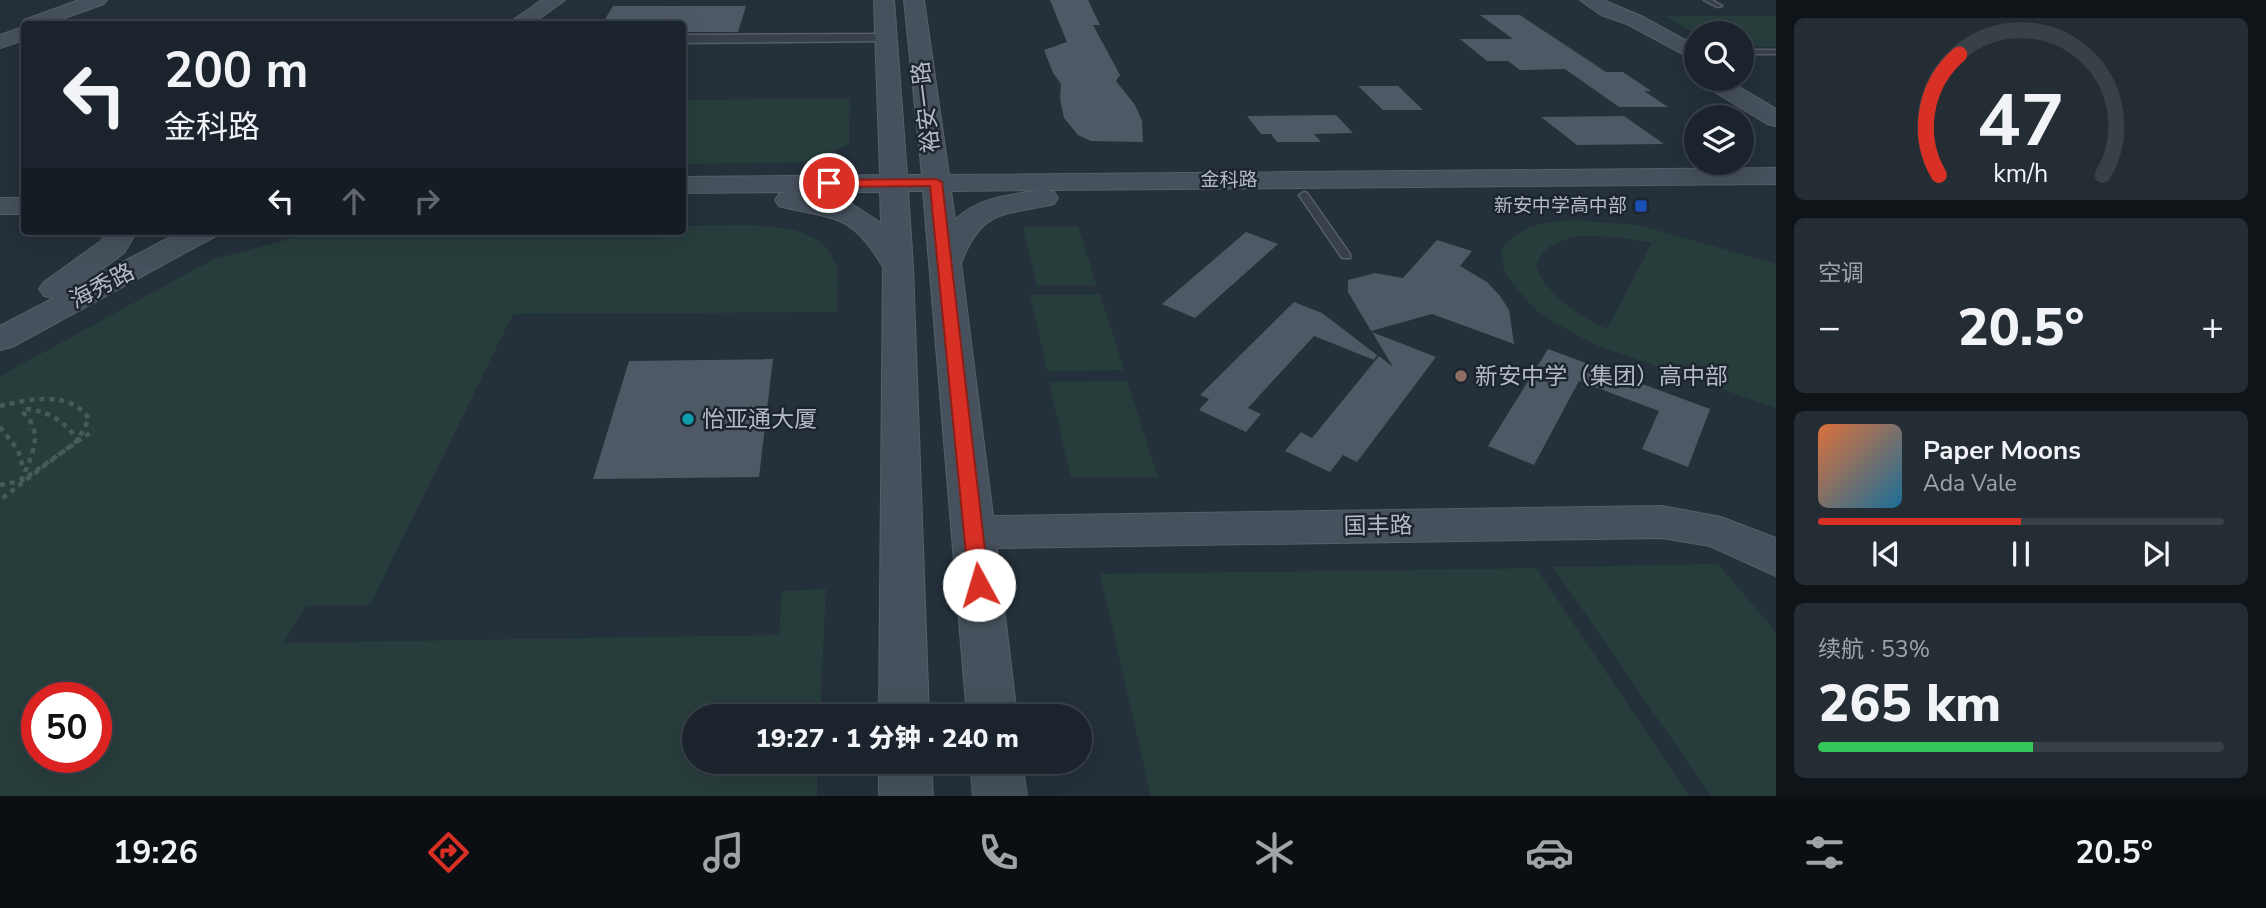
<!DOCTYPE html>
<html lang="zh">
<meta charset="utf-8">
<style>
:root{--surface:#1b242c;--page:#242c34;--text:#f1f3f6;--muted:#a0a4a9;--line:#394148;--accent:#d93025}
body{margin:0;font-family:"Nunito Sans","Noto Sans SC",sans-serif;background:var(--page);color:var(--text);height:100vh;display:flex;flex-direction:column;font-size:26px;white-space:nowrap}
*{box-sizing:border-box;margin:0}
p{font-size:23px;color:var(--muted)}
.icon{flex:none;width:38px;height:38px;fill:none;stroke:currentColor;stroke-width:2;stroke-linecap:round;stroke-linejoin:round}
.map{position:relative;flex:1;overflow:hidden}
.drawer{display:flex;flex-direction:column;gap:18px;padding:18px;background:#0f1418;width:490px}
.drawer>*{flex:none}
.banner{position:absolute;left:21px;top:21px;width:665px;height:214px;border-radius:7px;box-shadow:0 7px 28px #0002,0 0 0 2px var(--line);background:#1b242c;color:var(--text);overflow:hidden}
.controls{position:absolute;left:1684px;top:21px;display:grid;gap:14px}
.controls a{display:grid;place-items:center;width:70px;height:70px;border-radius:50%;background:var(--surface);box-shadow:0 7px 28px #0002,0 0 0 2px var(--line);font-size:35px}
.speed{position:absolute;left:21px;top:682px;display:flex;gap:14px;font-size:35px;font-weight:700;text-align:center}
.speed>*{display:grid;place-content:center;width:91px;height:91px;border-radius:50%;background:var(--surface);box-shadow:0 7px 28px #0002,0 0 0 2px var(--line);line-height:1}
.speed .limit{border:10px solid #d22;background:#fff;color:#111}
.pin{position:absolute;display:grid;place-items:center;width:60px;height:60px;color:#fff;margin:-30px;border:4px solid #fff;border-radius:50%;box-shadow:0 2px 7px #0007}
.me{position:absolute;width:77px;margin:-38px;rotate:354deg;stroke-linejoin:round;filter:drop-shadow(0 0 5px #0008)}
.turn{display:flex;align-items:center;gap:24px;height:147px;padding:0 28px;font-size:32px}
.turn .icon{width:91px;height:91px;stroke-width:2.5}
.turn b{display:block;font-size:49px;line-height:60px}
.lanes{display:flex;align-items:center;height:66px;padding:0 28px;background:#0003;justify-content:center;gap:35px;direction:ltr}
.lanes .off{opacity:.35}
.big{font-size:52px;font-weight:800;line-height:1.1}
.drawer .tile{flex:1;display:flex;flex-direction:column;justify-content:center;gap:10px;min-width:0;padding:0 24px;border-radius:10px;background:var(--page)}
.drawer .dial{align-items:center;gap:0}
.dial svg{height:182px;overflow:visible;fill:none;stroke:var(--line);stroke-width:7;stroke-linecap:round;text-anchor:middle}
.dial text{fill:var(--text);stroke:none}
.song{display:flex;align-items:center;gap:21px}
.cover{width:84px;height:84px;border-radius:10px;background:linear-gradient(135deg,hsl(20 70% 55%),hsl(200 70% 35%))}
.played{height:7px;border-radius:4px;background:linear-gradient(90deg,var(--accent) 50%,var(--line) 50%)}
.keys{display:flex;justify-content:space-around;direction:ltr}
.heat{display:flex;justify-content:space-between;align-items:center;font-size:38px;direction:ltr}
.charge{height:10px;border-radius:5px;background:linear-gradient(90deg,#34c759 53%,var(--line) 0)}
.trip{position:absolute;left:682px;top:704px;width:410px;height:70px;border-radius:35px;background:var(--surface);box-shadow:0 7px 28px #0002,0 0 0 2px var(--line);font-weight:800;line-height:70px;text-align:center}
.menu{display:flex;height:112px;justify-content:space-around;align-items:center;background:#0b0e12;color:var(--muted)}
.menu .icon{width:49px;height:49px}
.menu .on{color:var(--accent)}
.menu b{font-size:32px;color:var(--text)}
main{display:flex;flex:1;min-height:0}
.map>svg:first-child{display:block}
</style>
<main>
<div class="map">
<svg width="1776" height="796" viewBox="0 0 1776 796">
<rect width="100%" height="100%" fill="#24303a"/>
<path fill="#273d3c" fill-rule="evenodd" d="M1665,16H1776V47L1741,46V40H1752L1715,21L1699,24L1710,33L1696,34Z
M850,98L849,144L812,162L683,164V116L688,100Z
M1573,220L1638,225L1776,264V408L1598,346L1569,331L1538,312L1523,296L1504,272L1501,251C1521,223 1541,223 1573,220ZM1583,236L1616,237L1652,243L1607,329C1577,315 1549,297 1536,266C1544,243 1561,240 1583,236Z
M750,225C785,228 826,229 837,268C840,281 837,299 837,312L513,314L370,605L306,606L283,643L779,635L782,591L826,589L820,716H695V761H818L817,796H0V376L212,260L318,231H682L683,226ZM37,698H96V758H37Z
M1078,226L1097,286H1037L1023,227Z
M1100,294L1124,370L1047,371L1030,295Z
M1127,381L1158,477L1071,478L1049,382Z
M1718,564L1776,632V796H1711L1553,567Z
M1536,568L1689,796H1151L1100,574Z"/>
<path fill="#4d5a65" d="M1050,0H1088L1100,25H1093L1120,75L1116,81L1135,105L1142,121L1143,142L1091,141L1078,135L1064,118L1060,99L1061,84L1053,73L1044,50L1067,42Z
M613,6H746L738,32H682V24H602Z
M1480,15H1520L1606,72H1623L1651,91H1644L1668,107H1619L1565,69L1520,70L1508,61H1487L1460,39H1513Z
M1358,86H1398L1423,110H1383Z
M1336,115L1353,133L1314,134L1321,142H1277L1271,134H1261L1247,116Z
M1624,116L1664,144L1577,145L1541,117Z
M1246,232L1278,244L1195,318L1162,304Z
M1437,240L1472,251L1460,266L1487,282L1500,296L1509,310L1514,344L1432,314L1371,331L1348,292V280L1375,273L1403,278Z
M1294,302L1322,313L1377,355L1374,360L1314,336L1248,408L1261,414L1246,432L1199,410L1209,399L1200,395Z
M1372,332L1436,357L1357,462L1343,455L1330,472L1285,451L1301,432L1312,438L1379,356L1393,367Z
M1548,349L1710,409L1688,467L1642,449L1659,411L1579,381L1534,465L1488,446Z
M773,359L759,477L593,479L629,361Z"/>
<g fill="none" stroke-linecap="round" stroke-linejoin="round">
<defs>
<path id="lane" d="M1704,0H1712L1722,6L1717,7Z
M1741,50H1776V54H1741Z
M1304,192L1307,193L1350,254V258H1342L1299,195Z"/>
<path id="street" d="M885,34L890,35L892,38L890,41L682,43V35Z"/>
<path id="secondary" d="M79,0H107L104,4L48,24H24V40L0,48V35L23,27L21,24L24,20Z
M542,0H565L532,24H510L513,20Z
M874,0H894L907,175H922L904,0H924L949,175L1776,168V184L1046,190L1054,192L1058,198L1054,204C1004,216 983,207 961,263L993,516L1662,506L1721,517L1776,538V576L1710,546L1662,538L997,548L1017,716H967L923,191H908L913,267L929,716H879L883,267C851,212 834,220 779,206L775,200L779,194L786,192L682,193V177L880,175ZM1040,190C1011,195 977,197 955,220L951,191ZM794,192H880L881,223L852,204Z
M1580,0H1603L1641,16L1696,46V61L1627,24L1601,15Z
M1699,79H1726L1776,109V126L1767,124L1702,84Z
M0,198H24V214H0Z
M107,231H137L124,253L86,281L182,231H219L214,237L12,347L0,350V326L54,298L44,296L39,289L44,282L101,241Z
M879,761H931L933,796H879Z
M970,761H1022L1027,796H973Z"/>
</defs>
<use href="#lane" stroke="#565f69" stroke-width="3"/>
<use href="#street" stroke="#565f69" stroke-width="3"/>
<use href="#secondary" stroke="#565f69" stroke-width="2"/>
<path stroke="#465a5a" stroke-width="4.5" stroke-dasharray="5 5" stroke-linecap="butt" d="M0,427L18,450L24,471
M21,481C31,457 46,432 22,412L28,409C50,412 65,422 78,440
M0,485L21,481L94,430"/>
<use href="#lane" fill="#38414b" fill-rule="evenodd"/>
<use href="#street" fill="#38414b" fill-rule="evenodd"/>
<use href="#secondary" fill="#46515d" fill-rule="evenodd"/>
<path stroke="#465a5a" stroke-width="4.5" stroke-dasharray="5 5" stroke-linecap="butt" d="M0,406C29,399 71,390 89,419L78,440L0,500"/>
</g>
<path fill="#d93025" stroke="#8d1f18" stroke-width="2" d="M936,179L942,182L989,585L986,590L979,592L972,590L969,585L930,186L829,187L823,183L829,180Z"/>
<rect fill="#1a4fb4" stroke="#1d2630" stroke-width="2.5" x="1634" y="199" width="14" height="14" rx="3.5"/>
<circle fill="#8d6e63" stroke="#1d2630" stroke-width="2.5" cx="1461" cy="376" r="7"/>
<circle fill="#0f9aa8" stroke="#1d2630" stroke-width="2.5" cx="688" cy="419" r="7"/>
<g text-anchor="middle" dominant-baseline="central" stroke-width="5" stroke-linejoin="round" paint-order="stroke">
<g font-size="19" fill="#b3bcc6" stroke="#1d2630">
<text x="1229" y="180">金科路</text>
</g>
<g font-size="19" fill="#b3bcc6" stroke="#1d2630" text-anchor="end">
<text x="1627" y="206">新安中学高中部</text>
</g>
<g font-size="23" fill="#b3bcc6" stroke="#1d2630">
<text transform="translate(926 107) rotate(-97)">裕安一路</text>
<text transform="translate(102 286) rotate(-28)">海秀路</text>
<text transform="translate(1378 526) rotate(-1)">国丰路</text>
</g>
<g font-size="23" fill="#b3bcc6" stroke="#1d2630" text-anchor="start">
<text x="1475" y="376">新安中学（集团）高中部</text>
<text x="702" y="419">怡亚通大厦</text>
</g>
</g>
</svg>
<div class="controls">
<a><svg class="icon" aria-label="search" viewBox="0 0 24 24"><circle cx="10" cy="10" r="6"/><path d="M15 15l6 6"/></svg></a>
<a><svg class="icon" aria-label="layers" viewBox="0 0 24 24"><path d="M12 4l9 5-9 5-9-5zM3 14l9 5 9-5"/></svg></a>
</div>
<div class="speed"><div class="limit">50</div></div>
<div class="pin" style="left:829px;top:183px;background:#d93025"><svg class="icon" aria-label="arrive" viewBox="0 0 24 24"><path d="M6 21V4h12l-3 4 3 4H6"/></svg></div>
<svg class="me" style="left:979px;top:585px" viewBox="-20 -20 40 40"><circle r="19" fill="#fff"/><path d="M0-13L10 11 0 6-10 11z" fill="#d93025"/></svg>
<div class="trip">19:27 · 1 分钟 · 240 m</div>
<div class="banner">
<div class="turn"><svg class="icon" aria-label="left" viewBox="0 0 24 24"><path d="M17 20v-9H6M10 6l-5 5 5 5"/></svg><div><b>200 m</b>金科路</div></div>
<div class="lanes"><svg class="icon" aria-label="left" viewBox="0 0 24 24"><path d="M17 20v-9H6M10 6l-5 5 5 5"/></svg><svg class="icon off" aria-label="ahead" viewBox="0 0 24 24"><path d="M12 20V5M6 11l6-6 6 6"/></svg><svg class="icon off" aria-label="right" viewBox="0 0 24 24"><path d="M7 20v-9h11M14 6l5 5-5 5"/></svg></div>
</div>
</div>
<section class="drawer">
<div class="tile dial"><svg viewBox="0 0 100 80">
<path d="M14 69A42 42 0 1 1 86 69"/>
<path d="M14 69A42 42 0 0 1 23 16" stroke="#d93025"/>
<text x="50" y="56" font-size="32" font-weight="700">47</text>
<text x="50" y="72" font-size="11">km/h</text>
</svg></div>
<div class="tile"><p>空调</p>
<div class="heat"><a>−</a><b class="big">20.5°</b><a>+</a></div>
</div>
<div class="tile">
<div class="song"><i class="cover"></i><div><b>Paper Moons</b><p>Ada Vale</p></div></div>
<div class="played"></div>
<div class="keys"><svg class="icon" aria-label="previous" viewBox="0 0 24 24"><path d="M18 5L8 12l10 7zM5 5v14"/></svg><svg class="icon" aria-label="pause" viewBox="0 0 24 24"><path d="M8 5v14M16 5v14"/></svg><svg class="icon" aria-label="next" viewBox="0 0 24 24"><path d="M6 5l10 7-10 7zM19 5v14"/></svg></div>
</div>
<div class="tile"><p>续航 · 53%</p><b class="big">265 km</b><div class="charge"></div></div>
</section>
</main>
<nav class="menu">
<b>19:26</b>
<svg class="icon on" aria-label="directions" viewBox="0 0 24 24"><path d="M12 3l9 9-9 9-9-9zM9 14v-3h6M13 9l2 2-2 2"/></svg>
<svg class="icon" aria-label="music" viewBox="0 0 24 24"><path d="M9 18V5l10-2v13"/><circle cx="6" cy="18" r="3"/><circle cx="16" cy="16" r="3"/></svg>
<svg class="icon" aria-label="phone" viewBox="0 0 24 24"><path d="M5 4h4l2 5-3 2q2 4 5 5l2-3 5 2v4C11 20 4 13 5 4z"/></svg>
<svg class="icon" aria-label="climate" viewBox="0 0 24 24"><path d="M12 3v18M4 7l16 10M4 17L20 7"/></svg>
<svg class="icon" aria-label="car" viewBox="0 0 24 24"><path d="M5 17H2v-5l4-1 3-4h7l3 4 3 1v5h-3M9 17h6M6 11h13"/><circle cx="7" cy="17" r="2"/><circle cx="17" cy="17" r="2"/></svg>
<svg class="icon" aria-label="filters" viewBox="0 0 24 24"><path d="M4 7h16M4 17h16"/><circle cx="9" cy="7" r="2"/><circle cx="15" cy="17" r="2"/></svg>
<b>20.5°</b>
</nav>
